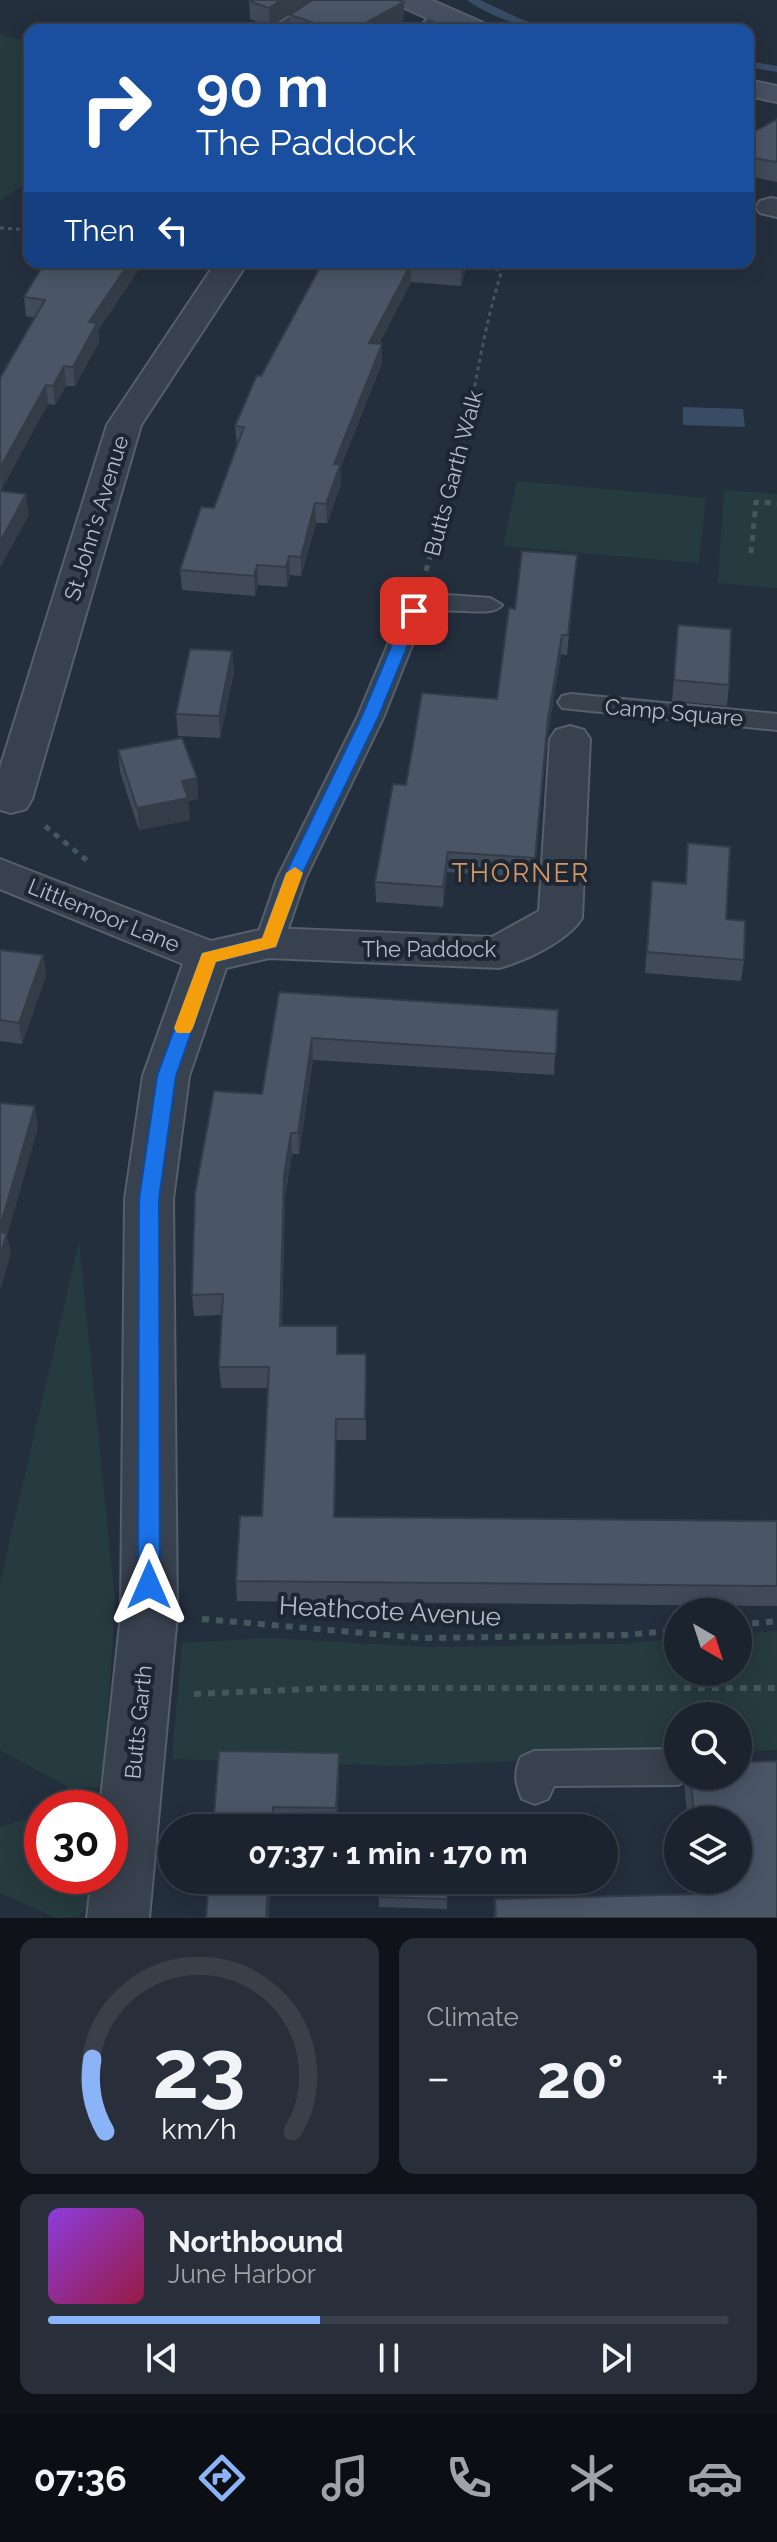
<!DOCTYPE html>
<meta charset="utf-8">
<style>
:root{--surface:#1b232e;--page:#282f3a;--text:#f1f3f6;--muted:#a0a4aa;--line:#39404a;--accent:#8bb3f7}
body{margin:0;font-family:Raleway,sans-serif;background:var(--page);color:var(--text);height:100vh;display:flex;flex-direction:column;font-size:30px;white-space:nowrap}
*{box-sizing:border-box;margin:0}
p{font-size:26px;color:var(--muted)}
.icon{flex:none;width:44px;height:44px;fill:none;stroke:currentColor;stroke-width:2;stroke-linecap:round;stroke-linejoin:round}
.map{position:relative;height:1918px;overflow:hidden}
.panel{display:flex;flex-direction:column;gap:20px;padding:20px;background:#0f1319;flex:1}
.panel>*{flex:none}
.guide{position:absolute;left:24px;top:24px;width:730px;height:244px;border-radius:16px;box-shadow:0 4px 20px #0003,0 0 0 2px var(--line);background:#1a4fa0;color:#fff;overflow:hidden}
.needle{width:52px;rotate:141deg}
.tools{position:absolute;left:664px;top:1598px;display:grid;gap:16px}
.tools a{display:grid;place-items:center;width:88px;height:88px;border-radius:50%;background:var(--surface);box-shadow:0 4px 20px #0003,0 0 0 2px var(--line);font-size:40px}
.speed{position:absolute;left:24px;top:1790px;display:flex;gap:16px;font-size:40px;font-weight:700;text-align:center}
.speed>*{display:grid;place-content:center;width:104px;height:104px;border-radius:50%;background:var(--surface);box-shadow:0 4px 20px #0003,0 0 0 2px var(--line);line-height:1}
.speed .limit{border:12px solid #d22;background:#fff;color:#111}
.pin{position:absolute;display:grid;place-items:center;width:68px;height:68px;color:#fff;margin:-34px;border-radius:16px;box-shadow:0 4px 12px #0006}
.me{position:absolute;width:88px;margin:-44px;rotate:0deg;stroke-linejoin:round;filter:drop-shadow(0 0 6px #0008)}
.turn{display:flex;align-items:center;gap:28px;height:168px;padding:0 40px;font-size:36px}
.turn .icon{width:104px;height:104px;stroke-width:2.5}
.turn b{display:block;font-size:56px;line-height:68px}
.then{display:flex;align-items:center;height:76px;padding:0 40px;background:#0003;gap:16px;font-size:30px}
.big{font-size:60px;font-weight:700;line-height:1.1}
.panel .widget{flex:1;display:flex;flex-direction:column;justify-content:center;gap:12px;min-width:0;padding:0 28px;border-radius:16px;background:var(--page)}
.panel .dial{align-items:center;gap:0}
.dial svg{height:208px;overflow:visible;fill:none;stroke:var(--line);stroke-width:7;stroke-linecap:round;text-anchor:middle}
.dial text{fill:var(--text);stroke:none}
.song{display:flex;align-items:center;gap:24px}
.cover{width:96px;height:96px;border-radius:12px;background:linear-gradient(135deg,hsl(270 70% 55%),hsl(340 70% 35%))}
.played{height:8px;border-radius:4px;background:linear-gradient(90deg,var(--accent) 40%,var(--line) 40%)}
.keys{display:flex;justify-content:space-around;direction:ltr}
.heat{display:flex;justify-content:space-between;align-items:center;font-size:44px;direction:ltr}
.panel .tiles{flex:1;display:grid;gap:20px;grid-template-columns:1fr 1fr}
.widget:last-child{grid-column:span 2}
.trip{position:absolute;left:158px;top:1814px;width:460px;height:80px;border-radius:40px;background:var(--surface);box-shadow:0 4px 20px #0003,0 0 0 2px var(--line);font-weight:700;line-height:80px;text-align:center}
.dock{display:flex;height:128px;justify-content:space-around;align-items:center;background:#0b0e12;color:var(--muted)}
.dock .icon{width:56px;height:56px}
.dock .selected{color:var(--accent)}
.dock b{font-size:36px;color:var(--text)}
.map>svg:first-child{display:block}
</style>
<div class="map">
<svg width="777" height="1918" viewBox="0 0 777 1918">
<rect width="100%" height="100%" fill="#242f3e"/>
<path fill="#263b3f" d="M0,34L30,43V180L0,201Z
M517,481L706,498L699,563L503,546Z
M724,490L777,494V588L718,583Z
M79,1241L115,1601L103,1787L70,1788L0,1750V1582Z
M777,1631V1750L738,1752V1716H678V1754L398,1766L172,1759L182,1643L267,1638L430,1647L621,1644L678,1639V1672H738V1634Z
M23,1820L42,1826V1876H93L87,1907L78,1917L57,1918L0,1893V1827Z"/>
<path fill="#394c66" d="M683,407L743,409L745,427L683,425Z"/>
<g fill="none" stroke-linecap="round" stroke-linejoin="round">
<path fill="#394c66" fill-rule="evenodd" d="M467,0H480L523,20L556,30C526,30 491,17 467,0Z
M748,61L777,66V72L748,67Z"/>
<defs>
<path id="lane" d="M315,0H335L290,30H269Z
M433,594L490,598L502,605C490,620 447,603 424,615L383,718L305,879L283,943L279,950L269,953L259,950L255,943L277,879L357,718L402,611Z
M571,694L777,714V730L562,708L558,702L562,696Z
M678,1749V1776H693L678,1785L554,1786L548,1799L535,1804L522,1799C515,1783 514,1772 521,1757L534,1751Z"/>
<path id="street" d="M445,9L455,11L458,17L447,30H417L435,11Z
M771,198L777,199V217L760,213L756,207L760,201Z
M216,262H248L141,425L32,799L26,809L11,813L0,810V768L107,425Z
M570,726L584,730L590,739L582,918C568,941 525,961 499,968L269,958L226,968L189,1076L173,1199L177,1615L149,1918H87L92,1876H110V1808H100L121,1615L125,1199L143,1076L183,964L0,889V859L211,941L269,928L492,937L539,911L550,739L556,730Z"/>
<path id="secondary" d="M396,0H431L486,24L490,30H454L400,6Z
M748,80L777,86V102L748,96Z"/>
</defs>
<use href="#lane" stroke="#565f6c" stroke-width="4"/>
<use href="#street" stroke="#565f6c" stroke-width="4"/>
<use href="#secondary" stroke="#565f6c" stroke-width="4"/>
<path stroke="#44585c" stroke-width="3" stroke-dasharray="4 4" stroke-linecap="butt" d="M0,228L30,230
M463,266L502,270
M455,472C475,403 481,329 505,262"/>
<path stroke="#44585c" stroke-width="5" stroke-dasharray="6 6" stroke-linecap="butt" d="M751,553L756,502L777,503
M426,571L455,470
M45,826L90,863"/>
<path stroke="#44585c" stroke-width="6" stroke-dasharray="7 7" stroke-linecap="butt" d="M202,1619L422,1638L626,1635L678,1630
M738,1625L777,1621
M194,1694L333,1688H777"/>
<use href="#lane" fill="#38414e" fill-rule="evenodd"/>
<use href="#street" fill="#38414e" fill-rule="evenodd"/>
<use href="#secondary" fill="#465061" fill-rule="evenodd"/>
</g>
<path fill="#404a58" d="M251,0H310L270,26L250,19L249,1Z
M290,15L404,20L386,30H290Z
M777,119V182L748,176V135Z
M45,262L98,331L99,342L75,386H66L55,405L48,404L0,491V378L35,318L26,316L24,297Z
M323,262H468L461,286L411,282L379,344L382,363L340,469L341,484L327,523H316L301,576L290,575L287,587L258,585L255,596L182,590L180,570L214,508L237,446L235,426L261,376Z
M577,555L567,655L561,654L547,739L534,878L447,872L443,907L376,902L375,882L406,785L497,699L515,609Z
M678,625L729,685L727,706L672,701Z
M232,651L234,672L220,738L178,736L176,714Z
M118,750L197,778L198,799L188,801L190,820L139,830L120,772Z
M688,843L726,919L744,960L741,981L645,973L652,881L685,883Z
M0,950L43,955L46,976L22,1044L0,1041Z
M279,992L558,1010L554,1075L313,1060L299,1154H292L285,1197L282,1326L338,1354H366V1440H336L335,1517L777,1521V1606L237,1601L236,1581L262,1516L268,1388H221L219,1367L222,1315L194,1316L192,1295L262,1094Z
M219,1751L339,1753V1772L337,1827L274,1826Z
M744,1762L777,1918H494L495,1899L696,1894L694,1880H738V1820H688L684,1785L685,1776H738Z
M379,1880H447V1909L379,1907Z"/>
<path fill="#343c47" d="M281,0H310L270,26L269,8Z
M404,2V20L386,30H353Z
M130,262H144L98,331L99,342L75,386L73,367L89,322Z
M463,262H468L461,286V268Z
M411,264V282L369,362V343Z
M382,344V363L340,469L341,484L327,523L326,504L334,464Z
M64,366L66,386L55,405L53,386Z
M46,385L48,404L1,491L0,468Z
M26,494L29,515L0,568V542Z
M315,503L316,523L301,576V557Z
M289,556L290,575L287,587L286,567Z
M257,565L258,585L255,596L254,576Z
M562,635L561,654L547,739L534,878L548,719Z
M232,651L234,672L220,738L219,716Z
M197,778L198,799L188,801L190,820L139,830L137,808L182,781Z
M448,852L447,872L443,907V887Z
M43,955L46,976L22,1044L19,1023Z
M312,1038L313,1060L299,1154L298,1133Z
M35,1106L38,1128L7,1236L11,1254L0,1291V1227Z
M291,1133L292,1154L285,1197L281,1347L280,1326L284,1175Z
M336,1419V1440L334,1538V1517Z
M339,1753V1772L337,1827L336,1808Z
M268,1880H271L269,1918H266Z"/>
<path fill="#4a5666" stroke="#343c47" stroke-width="2" d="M251,0H281L269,8L249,1Z
M312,0H397L404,2L353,30H335L290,15Z
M777,119V162L748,157V135Z
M45,262H130L89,322L97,323L73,367L64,366L53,386L46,385L0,468V378L45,300L24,297Z
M323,262H463L461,268L411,264L369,343L382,344L334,464L340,465L326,504L315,503L301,557L289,556L286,567L257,565L254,576L180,570L201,507L214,508L244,427L235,426L257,375L261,376Z
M0,491L26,494L0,542Z
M522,551L577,555L568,635H562L548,719L535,858L448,852L443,887L375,882L393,784L406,785L422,693L497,699L509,608L515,609Z
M678,625L731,629L729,685L674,680Z
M190,649L232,651L219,716L176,714Z
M182,738L197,778L182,781L188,798L137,808L118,750Z
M688,843L730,847L726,919L745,921L744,960L647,952L652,881L686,884Z
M0,950L43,955L19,1023L0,1020Z
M279,992L558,1010L556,1054L312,1038L298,1133H291L284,1175L280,1326H337V1354H366L365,1419H336L334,1517L777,1521V1586L236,1581L240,1516H262L269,1367H219L223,1294L192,1295L195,1193L214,1091L262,1094Z
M0,1103L35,1106L0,1227Z
M0,1232L7,1233L0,1256Z
M219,1751L339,1753L336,1808L273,1807L272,1828H213Z
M738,1759L744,1762L777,1761V1918H496L495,1899L704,1894L702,1880H738V1820H695L690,1776H738Z
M209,1880H268L266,1918H206Z
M379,1880H447V1899L379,1897Z"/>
<path fill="#1a73e8" stroke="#114b97" stroke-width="2" d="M414,606L422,611L378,718L300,879L278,943L276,947L216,962L176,1076L159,1199L160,1585L157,1592L149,1595L141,1592L138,1585L139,1199L157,1076L202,953L262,938L283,879L361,718L406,611Z"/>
<path fill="#f59e0b" d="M295,867L303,873L276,947L216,962L193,1028L190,1033H177L174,1028L202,953L262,938L286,873Z"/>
<g text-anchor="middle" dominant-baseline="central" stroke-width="8" stroke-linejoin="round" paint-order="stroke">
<g font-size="22" fill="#b4bcc9" stroke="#1d2633">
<text transform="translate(453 473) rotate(-75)">Butts Garth Walk</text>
<text transform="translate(96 518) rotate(-73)">St John's Avenue</text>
<text transform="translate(674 712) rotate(5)">Camp Square</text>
<text transform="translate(104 915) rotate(22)">Littlemoor Lane</text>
<text x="429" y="949">The Paddock</text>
<text transform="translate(138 1722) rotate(-84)">Butts Garth</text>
</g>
<g font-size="26" letter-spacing="2" fill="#d49664" stroke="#1d2633">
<text x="521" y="873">THORNER</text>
</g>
<g font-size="26" fill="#b4bcc9" stroke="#1d2633">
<text transform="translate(390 1611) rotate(3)">Heathcote Avenue</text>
</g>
</g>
</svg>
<div class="tools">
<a><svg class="needle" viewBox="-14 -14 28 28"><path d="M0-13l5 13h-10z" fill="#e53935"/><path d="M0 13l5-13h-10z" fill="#a0a4aa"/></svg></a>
<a><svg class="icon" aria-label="search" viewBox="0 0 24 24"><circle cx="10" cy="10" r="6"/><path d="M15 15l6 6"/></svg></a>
<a><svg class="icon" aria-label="layers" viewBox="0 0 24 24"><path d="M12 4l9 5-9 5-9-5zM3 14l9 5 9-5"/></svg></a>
</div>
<div class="speed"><div class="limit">30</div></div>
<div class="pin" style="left:414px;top:611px;background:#d93025"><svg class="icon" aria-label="arrive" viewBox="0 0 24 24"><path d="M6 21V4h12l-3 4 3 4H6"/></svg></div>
<svg class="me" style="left:149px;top:1585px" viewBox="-20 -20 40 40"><path d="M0-17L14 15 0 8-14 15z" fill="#1a73e8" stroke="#fff" stroke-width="4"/></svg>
<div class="trip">07:37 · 1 min · 170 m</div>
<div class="guide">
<div class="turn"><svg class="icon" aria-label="right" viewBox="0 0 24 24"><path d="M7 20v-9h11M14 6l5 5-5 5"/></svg><div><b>90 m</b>The Paddock</div></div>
<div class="then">Then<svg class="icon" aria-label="left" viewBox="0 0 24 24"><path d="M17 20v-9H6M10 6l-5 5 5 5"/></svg></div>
</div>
</div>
<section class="panel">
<div class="tiles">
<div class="widget dial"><svg viewBox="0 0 100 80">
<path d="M14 69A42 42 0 1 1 86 69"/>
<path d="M14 69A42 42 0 0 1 9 41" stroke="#8bb3f7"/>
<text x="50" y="56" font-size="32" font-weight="700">23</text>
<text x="50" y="72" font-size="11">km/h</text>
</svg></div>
<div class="widget"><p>Climate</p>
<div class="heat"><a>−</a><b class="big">20°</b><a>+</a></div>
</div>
<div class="widget">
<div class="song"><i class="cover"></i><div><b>Northbound</b><p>June Harbor</p></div></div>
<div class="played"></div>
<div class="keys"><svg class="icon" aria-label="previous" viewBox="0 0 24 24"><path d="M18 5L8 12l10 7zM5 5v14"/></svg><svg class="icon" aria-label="pause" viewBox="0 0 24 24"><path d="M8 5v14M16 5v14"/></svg><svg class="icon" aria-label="next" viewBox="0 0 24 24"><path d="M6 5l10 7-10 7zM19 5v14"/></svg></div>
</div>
</div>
</section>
<nav class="dock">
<b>07:36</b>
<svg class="icon selected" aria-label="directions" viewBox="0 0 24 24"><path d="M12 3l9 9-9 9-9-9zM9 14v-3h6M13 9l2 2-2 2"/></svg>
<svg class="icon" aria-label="music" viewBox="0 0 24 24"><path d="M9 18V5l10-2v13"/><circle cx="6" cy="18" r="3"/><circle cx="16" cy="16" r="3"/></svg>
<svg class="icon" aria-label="phone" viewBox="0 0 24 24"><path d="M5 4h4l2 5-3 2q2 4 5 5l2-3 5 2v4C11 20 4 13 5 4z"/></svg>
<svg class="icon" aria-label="climate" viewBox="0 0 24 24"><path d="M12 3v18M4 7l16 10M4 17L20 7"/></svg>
<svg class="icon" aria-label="car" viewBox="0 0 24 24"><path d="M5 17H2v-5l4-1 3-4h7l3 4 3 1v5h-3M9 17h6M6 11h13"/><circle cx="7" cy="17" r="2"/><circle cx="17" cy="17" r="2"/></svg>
</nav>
